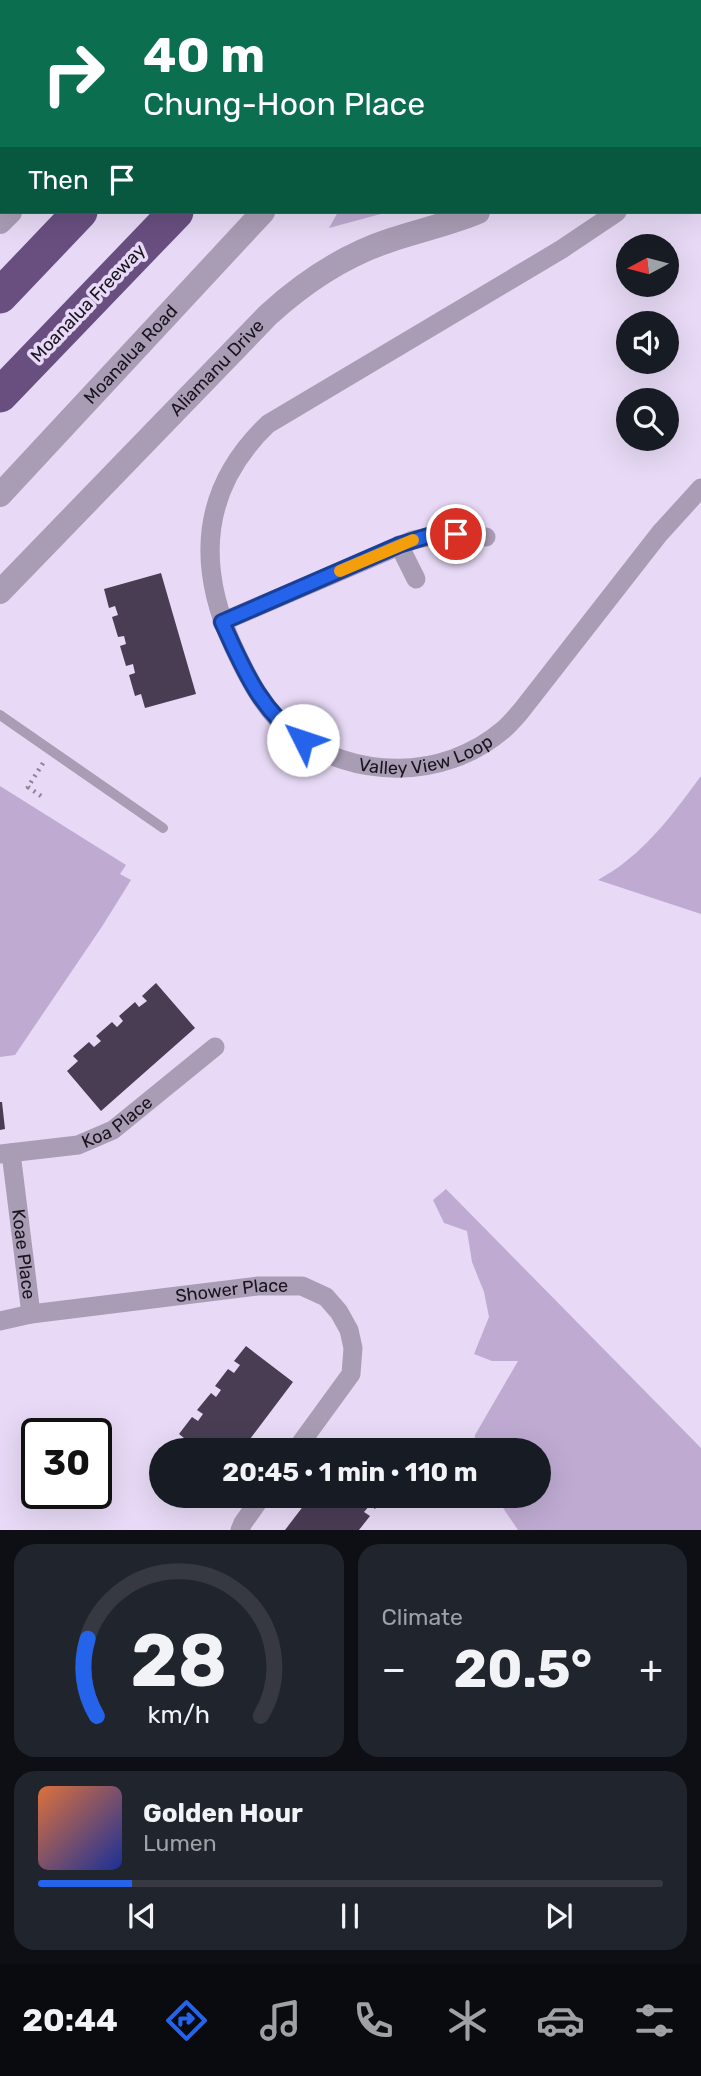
<!DOCTYPE html>
<meta charset="utf-8">
<style>
:root{--surface:#171b24;--page:#20242c;--text:#f1f3f6;--muted:#9ea1a6;--line:#363941;--accent:#2563eb}
body{margin:0;font-family:Rubik,sans-serif;background:var(--page);color:var(--text);height:100vh;display:flex;flex-direction:column;font-size:26px;white-space:nowrap}
*{box-sizing:border-box;margin:0}
p{font-size:23px;color:var(--muted)}
.icon{flex:none;width:38px;height:38px;fill:none;stroke:currentColor;stroke-width:2;stroke-linecap:round;stroke-linejoin:round}
.map{position:relative;height:1530px;overflow:hidden}
.panel{display:flex;flex-direction:column;gap:14px;padding:14px;background:#0d0f14;flex:1}
.panel>*{flex:none}
.hud{position:absolute;left:0px;top:0px;width:702px;height:214px;box-shadow:0 7px 28px #0002;background:#0b6e4f;color:#fff;overflow:hidden}
.needle{width:46px;rotate:263deg}
.tools{position:absolute;left:616px;top:234px;display:grid;gap:14px}
.tools a{display:grid;place-items:center;width:63px;height:63px;border-radius:50%;background:var(--surface);box-shadow:0 7px 28px #0002;font-size:35px}
.speed{position:absolute;left:21px;top:1418px;display:flex;gap:14px;font-size:35px;font-weight:700;text-align:center}
.speed>*{display:grid;place-content:center;width:91px;height:91px;border-radius:50%;background:var(--surface);box-shadow:0 7px 28px #0002;line-height:1}
.speed .limit{border:4px solid #111;border-radius:10px;background:#fff;color:#111}
.pin{position:absolute;display:grid;place-items:center;width:60px;height:60px;color:#fff;margin:-30px;border:4px solid #fff;border-radius:50%;box-shadow:0 2px 7px #0007}
.me{position:absolute;width:77px;margin:-38px;rotate:311deg;stroke-linejoin:round;filter:drop-shadow(0 0 5px #0008)}
.turn{display:flex;align-items:center;gap:24px;height:147px;padding:0 28px;font-size:32px}
.turn .icon{width:91px;height:91px;stroke-width:2.5}
.turn b{display:block;font-size:49px;line-height:60px}
.then{display:flex;align-items:center;height:66px;padding:0 28px;background:#0003;gap:14px;font-size:26px}
.big{font-size:52px;font-weight:700;line-height:1.1}
.panel .tile{flex:1;display:flex;flex-direction:column;justify-content:center;gap:10px;min-width:0;padding:0 24px;border-radius:21px;background:var(--page)}
.panel .dial{align-items:center;gap:0}
.dial svg{height:182px;overflow:visible;fill:none;stroke:var(--line);stroke-width:7;stroke-linecap:round;text-anchor:middle}
.dial text{fill:var(--text);stroke:none}
.song{display:flex;align-items:center;gap:21px}
.cover{width:84px;height:84px;border-radius:10px;background:linear-gradient(135deg,hsl(20 70% 55%),hsl(230 70% 35%))}
.played{height:7px;border-radius:4px;background:linear-gradient(90deg,var(--accent) 15%,var(--line) 15%)}
.keys{display:flex;justify-content:space-around;direction:ltr}
.heat{display:flex;justify-content:space-between;align-items:center;font-size:38px;direction:ltr}
.panel .tiles{flex:1;display:grid;gap:14px;grid-template-columns:1fr 1fr}
.tile:last-child{grid-column:span 2}
.trip{position:absolute;left:149px;top:1438px;width:402px;height:70px;border-radius:35px;background:var(--surface);box-shadow:0 7px 28px #0002;font-weight:700;line-height:70px;text-align:center}
.tab-bar{display:flex;height:112px;justify-content:space-around;align-items:center;background:#090b0e;color:var(--muted)}
.tab-bar .icon{width:49px;height:49px}
.tab-bar .on{color:var(--accent)}
.tab-bar b{font-size:32px;color:var(--text)}
.map>svg:first-child{display:block}
</style>
<div class="map">
<svg width="701" height="1530" viewBox="0 0 701 1530">
<rect width="100%" height="100%" fill="#e8daf6"/>
<path fill="#bfabd2" d="M338,212H388L329,228Z
M701,776V914L598,880C607,874 617,869 625,862C655,839 679,806 701,776Z
M0,786L126,865L120,874L131,880L103,925L15,1055L0,1057Z
M446,1189L701,1448V1530H518L495,1496H539V1451H474L475,1435L518,1361H492L474,1354L489,1317L484,1292L472,1262L467,1231L444,1223L433,1200Z"/>
<path fill="#493d54" d="M161,573L196,694L145,708L141,694L135,696L129,675L135,673L133,664L126,666L120,646L126,644L124,636L118,637L112,617L118,615L115,606L109,608L104,589Z
M156,983L195,1028L101,1111L67,1071L78,1061L73,1056L89,1042L94,1047L101,1041L96,1036L112,1022L117,1027L123,1021L119,1016L135,1002L139,1007L147,1001L142,996Z
M0,1102H2L5,1129L0,1130Z
M246,1346L293,1382L241,1451H175L184,1438L179,1434L192,1417L198,1421L203,1414L197,1410L211,1393L216,1397L221,1390L215,1386L228,1369L234,1373L240,1365L234,1361Z
M311,1496H385L375,1509L370,1505L364,1512L370,1516L359,1530H285Z"/>
<g fill="none" stroke-linecap="round" stroke-linejoin="round">
<path stroke="#8d8297" stroke-width="4.5" stroke-dasharray="2 5" stroke-linecap="butt" d="M41,796L28,787L43,763"/>
<path stroke="#a99db5" stroke-width="10" d="M593,0L595,2
M0,107L2,109
M0,715L163,828"/>
<g stroke="#a99db5" stroke-width="19">
<path d="M700,146H701"/>
<path id="s1" d="M617,212L562,249L268,424C201,488 196,564 233,646C248,678 264,710 292,733C353,780 443,781 503,730C509,725 515,718 521,711L660,533L701,488"/>
<path d="M399,545L416,579"/>
<path d="M222,622L413,540L442,534L486,537"/>
<path id="s2" d="M11,1153L31,1314"/>
<path id="s3" d="M0,1154L78,1145L113,1130L215,1047"/>
<path id="s4" d="M0,1321L31,1314L258,1286H302L326,1297L339,1312L349,1330L353,1348L351,1374L295,1451"/>
<path d="M240,1530L243,1523L262,1496"/>
</g>
<g stroke="#a99db5" stroke-width="24">
<path d="M214,2L216,0"/>
<path d="M463,2L464,0"/>
<path d="M700,3L701,2"/>
<path d="M0,222L10,212"/>
<path id="s5" d="M0,495L263,212"/>
<path id="s6" d="M0,592L268,315C304,282 345,255 391,240C420,230 450,224 478,212"/>
</g>
<path stroke="#694f80" stroke-width="35" d="M280,2L282,0
M379,2L380,0
M0,296L80,212
M0,395L176,212"/>
</g>
<g fill="none" stroke-linecap="round" stroke-linejoin="round">
<defs>
<path id="route" d="M303,740C260,711 243,668 222,622L399,545L428,536L456,534"/>
</defs>
<use href="#route" stroke="#184099" stroke-width="18"/>
<use href="#route" stroke="#2563eb" stroke-width="12"/>
<path stroke="#f59e0b" stroke-width="12" d="M340,571L413,540"/>
</g>
<g text-anchor="middle" dominant-baseline="central" stroke-width="7" stroke-linejoin="round" paint-order="stroke">
<g font-size="18" fill="#19141e" stroke="#e8daf6">
<text transform="translate(88 303) rotate(-46)">Moanalua Freeway</text>
<text stroke="none"><textPath href="#s5" startOffset="192">Moanalua Road</textPath></text>
<text stroke="none"><textPath href="#s6" startOffset="312">Aliamanu Drive</textPath></text>
<text stroke="none"><textPath href="#s1" startOffset="900">Valley View Loop</textPath></text>
<text stroke="none"><textPath href="#s3" startOffset="124">Koa Place</textPath></text>
<text stroke="none"><textPath href="#s2" startOffset="102">Koae Place</textPath></text>
<text stroke="none"><textPath href="#s4" startOffset="234">Shower Place</textPath></text>
</g>
</g>
</svg>
<div class="tools">
<a><svg class="needle" viewBox="-14 -14 28 28"><path d="M0-13l5 13h-10z" fill="#e53935"/><path d="M0 13l5-13h-10z" fill="#9ea1a6"/></svg></a>
<a><svg class="icon" aria-label="sound" viewBox="0 0 24 24"><path d="M4 9h4l5-4v14l-5-4H4zM17 9q2 3 0 6"/></svg></a>
<a><svg class="icon" aria-label="search" viewBox="0 0 24 24"><circle cx="10" cy="10" r="6"/><path d="M15 15l6 6"/></svg></a>
</div>
<div class="speed"><div class="limit">30</div></div>
<div class="pin" style="left:456px;top:534px;background:#d93025"><svg class="icon" aria-label="arrive" viewBox="0 0 24 24"><path d="M6 21V4h12l-3 4 3 4H6"/></svg></div>
<svg class="me" style="left:303px;top:740px" viewBox="-20 -20 40 40"><circle r="19" fill="#fff"/><path d="M0-13L10 11 0 6-10 11z" fill="#2563eb"/></svg>
<div class="trip">20:45 · 1 min · 110 m</div>
<div class="hud">
<div class="turn"><svg class="icon" aria-label="right" viewBox="0 0 24 24"><path d="M7 20v-9h11M14 6l5 5-5 5"/></svg><div><b>40 m</b>Chung-Hoon Place</div></div>
<div class="then">Then<svg class="icon" aria-label="arrive" viewBox="0 0 24 24"><path d="M6 21V4h12l-3 4 3 4H6"/></svg></div>
</div>
</div>
<section class="panel">
<div class="tiles">
<div class="tile dial"><svg viewBox="0 0 100 80">
<path d="M14 69A42 42 0 1 1 86 69"/>
<path d="M14 69A42 42 0 0 1 10 35" stroke="#2563eb"/>
<text x="50" y="56" font-size="32" font-weight="700">28</text>
<text x="50" y="72" font-size="11">km/h</text>
</svg></div>
<div class="tile"><p>Climate</p>
<div class="heat"><a>−</a><b class="big">20.5°</b><a>+</a></div>
</div>
<div class="tile">
<div class="song"><i class="cover"></i><div><b>Golden Hour</b><p>Lumen</p></div></div>
<div class="played"></div>
<div class="keys"><svg class="icon" aria-label="previous" viewBox="0 0 24 24"><path d="M18 5L8 12l10 7zM5 5v14"/></svg><svg class="icon" aria-label="pause" viewBox="0 0 24 24"><path d="M8 5v14M16 5v14"/></svg><svg class="icon" aria-label="next" viewBox="0 0 24 24"><path d="M6 5l10 7-10 7zM19 5v14"/></svg></div>
</div>
</div>
</section>
<nav class="tab-bar">
<b>20:44</b>
<svg class="icon on" aria-label="directions" viewBox="0 0 24 24"><path d="M12 3l9 9-9 9-9-9zM9 14v-3h6M13 9l2 2-2 2"/></svg>
<svg class="icon" aria-label="music" viewBox="0 0 24 24"><path d="M9 18V5l10-2v13"/><circle cx="6" cy="18" r="3"/><circle cx="16" cy="16" r="3"/></svg>
<svg class="icon" aria-label="phone" viewBox="0 0 24 24"><path d="M5 4h4l2 5-3 2q2 4 5 5l2-3 5 2v4C11 20 4 13 5 4z"/></svg>
<svg class="icon" aria-label="climate" viewBox="0 0 24 24"><path d="M12 3v18M4 7l16 10M4 17L20 7"/></svg>
<svg class="icon" aria-label="car" viewBox="0 0 24 24"><path d="M5 17H2v-5l4-1 3-4h7l3 4 3 1v5h-3M9 17h6M6 11h13"/><circle cx="7" cy="17" r="2"/><circle cx="17" cy="17" r="2"/></svg>
<svg class="icon" aria-label="filters" viewBox="0 0 24 24"><path d="M4 7h16M4 17h16"/><circle cx="9" cy="7" r="2"/><circle cx="15" cy="17" r="2"/></svg>
</nav>
